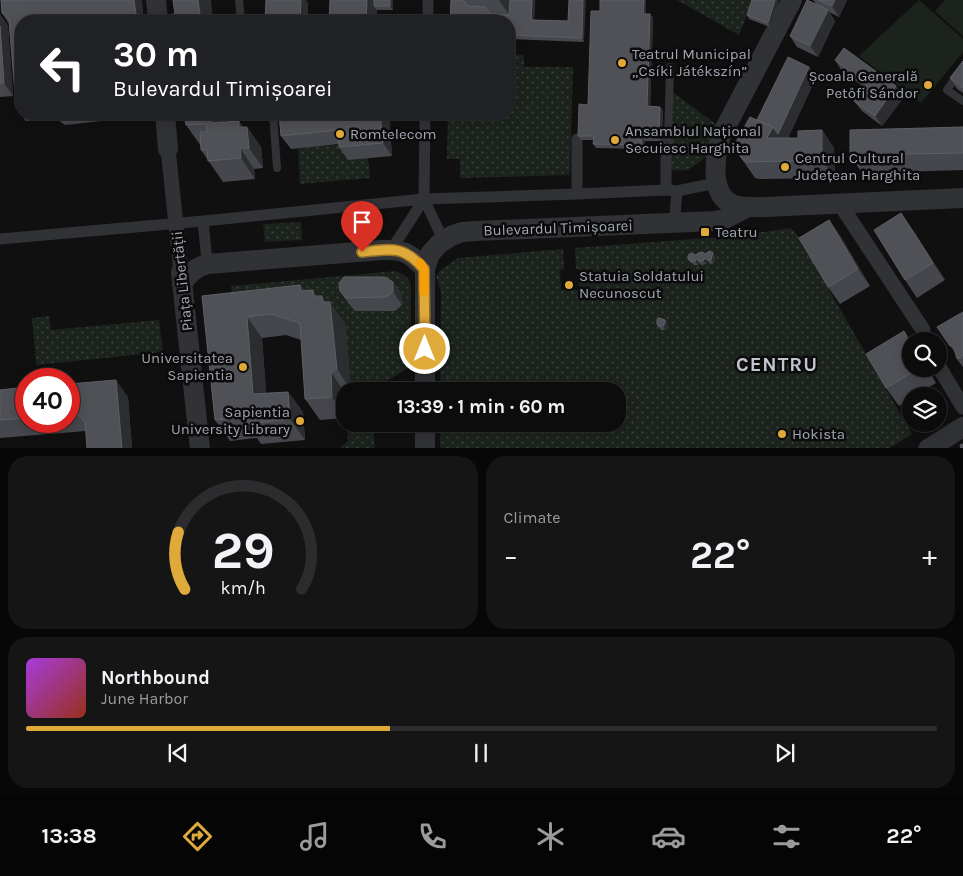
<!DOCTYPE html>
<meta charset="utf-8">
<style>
:root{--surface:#0c0c0d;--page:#151516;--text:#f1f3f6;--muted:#9a9b9d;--line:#2c2c2e;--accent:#dfaa39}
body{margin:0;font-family:Karla,sans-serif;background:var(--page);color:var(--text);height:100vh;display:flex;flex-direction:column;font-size:19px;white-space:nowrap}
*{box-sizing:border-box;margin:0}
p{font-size:16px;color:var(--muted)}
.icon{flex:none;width:28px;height:28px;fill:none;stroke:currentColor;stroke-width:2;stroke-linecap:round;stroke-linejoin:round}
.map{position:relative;height:448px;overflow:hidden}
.sheet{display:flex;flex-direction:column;gap:8px;padding:8px;background:#070707;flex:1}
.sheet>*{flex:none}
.hud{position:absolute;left:15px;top:15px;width:500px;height:105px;border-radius:20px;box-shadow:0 2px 12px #0003,0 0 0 1px var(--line);background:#202124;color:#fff;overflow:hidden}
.fabs{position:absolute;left:902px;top:332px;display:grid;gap:10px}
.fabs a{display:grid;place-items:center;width:45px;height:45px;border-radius:50%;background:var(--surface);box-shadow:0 2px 12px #0003,0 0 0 1px var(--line);font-size:25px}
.speed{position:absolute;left:15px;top:368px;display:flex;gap:10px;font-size:25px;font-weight:700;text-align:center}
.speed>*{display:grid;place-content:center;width:65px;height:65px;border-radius:50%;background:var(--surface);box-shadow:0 2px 12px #0003,0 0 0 1px var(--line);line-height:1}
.speed .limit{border:8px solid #d22;background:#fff;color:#111}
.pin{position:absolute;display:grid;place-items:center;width:42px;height:42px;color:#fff;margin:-51px -21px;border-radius:50% 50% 50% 0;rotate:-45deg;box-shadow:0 0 5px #0007}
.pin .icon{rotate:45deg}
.me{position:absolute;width:55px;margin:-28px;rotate:0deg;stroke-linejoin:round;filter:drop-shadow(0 0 4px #0008)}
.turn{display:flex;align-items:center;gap:18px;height:105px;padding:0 15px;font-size:22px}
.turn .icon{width:65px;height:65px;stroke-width:2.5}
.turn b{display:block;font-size:35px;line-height:42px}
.big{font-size:38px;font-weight:700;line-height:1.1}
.sheet .card{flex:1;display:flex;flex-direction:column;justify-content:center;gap:8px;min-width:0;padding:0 18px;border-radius:20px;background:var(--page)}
.sheet .dial{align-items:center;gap:0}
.dial svg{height:130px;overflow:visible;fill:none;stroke:var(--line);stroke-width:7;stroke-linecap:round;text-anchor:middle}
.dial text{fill:var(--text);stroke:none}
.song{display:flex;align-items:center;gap:15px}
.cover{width:60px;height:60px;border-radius:8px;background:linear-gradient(135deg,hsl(280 70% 55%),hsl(10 70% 35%))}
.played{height:5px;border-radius:2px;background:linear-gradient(90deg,var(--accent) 40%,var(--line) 40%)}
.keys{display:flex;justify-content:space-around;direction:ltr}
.heat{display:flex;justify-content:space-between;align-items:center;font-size:28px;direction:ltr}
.sheet .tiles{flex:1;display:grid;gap:8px;grid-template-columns:1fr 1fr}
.card:last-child{grid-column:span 2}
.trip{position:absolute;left:336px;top:382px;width:290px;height:50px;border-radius:20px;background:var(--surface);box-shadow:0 2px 12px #0003,0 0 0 1px var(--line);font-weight:700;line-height:50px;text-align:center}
.tabs{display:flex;height:80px;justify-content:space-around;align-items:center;background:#050505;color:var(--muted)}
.tabs .icon{width:35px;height:35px}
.tabs .selected{color:var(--accent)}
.tabs b{font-size:22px;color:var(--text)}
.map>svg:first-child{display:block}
</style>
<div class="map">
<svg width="963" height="449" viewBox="0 0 963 449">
<defs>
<pattern id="grass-dots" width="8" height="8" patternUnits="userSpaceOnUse" patternTransform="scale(1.25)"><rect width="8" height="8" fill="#1c231d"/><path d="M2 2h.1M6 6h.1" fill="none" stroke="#3a403b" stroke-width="1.8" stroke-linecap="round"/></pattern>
</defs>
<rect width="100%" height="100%" fill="#101011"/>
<path fill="url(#grass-dots)" d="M677,0H753L739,35Z
M509,54L524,55V67H573L570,175L460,178V159H447L448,114H509Z
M670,90L717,125L712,153L688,170L667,171Z
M347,144L368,158L370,178L300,184L298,148Z
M301,222L302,240L265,242L263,224Z
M791,228L798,236L912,434L888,449L440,448V424H618V391H440L441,292L436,276L441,270L458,258L563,249L564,269L560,270L561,290H579V269H576L575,248L735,236Z
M396,271C403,274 409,277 411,285V366L371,391H349L345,323L234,315L231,286Z
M49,316L51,330L159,320L163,352L36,365L32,318Z
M347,424H373L375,448H340L348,441Z"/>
<path fill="#1c231d" d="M919,0L963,39V52L921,103L859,56Z
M945,0H963V36L935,11Z"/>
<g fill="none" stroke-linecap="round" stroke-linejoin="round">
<path stroke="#313235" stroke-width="8" d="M239,0L241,21
M963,67L947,90L963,101
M273,114L277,168
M668,141L670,67"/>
<path stroke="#313235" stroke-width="11" d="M428,21V0
M425,114L424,199L577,194
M577,139V194L666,190
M668,141L666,143V190L677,191
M675,216L677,191L711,184
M0,239L203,221
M395,244L424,199L440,233
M207,261L203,221L424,199"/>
<path stroke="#313235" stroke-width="15" d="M168,149L181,272
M840,204L923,330L924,341
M939,367L963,407"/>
<path stroke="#313235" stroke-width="20" d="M156,0L158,21
M792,0L720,138C715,158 709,196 734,205C743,208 755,207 765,207L963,198
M165,114L168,149
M181,272L200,449
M182,284C188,273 196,267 208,264L382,250C403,249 410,253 425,269
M425,391V269L430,254L439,244L451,236L462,232L476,231L716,221L725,219L748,207
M425,424V449
M928,449L963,427"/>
</g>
<path fill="#46474c" d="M1,0H141L144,21H21V114H108L102,121L65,125L55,118L26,121L16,107L9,24L2,13Z
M330,0H393V10H377L376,21Z
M451,0H535L534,20L568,21L569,0L584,42L509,39V21Z
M600,0H646V14H650L653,18L650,106L663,110L662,141H645L644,149L596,148L593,144L594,140H581L578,136L588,105L600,11Z
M813,0H847L839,17L829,12L835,21L818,57L797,47L790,36L816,4Z
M779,1L770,27L749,19L747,15Z
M0,14L8,26L13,96L0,97Z
M835,60L896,86L904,97L882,126L862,111L854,101L864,87L842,71Z
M963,61V93L957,89L950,78Z
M809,67L816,78L788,138H798L822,130L834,148L835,178L760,179L755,178L737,152L757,120Z
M182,114H231V118L223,119L224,122L239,121L243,127H247L261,147L263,168L254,169L255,179L223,182L201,150V146L186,125V123L182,118Z
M389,114L392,156L348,160L339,147V144L291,149L281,136Z
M963,127V170L862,173L850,155Z
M829,220L841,237L870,286L840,304L828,287Z
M913,230L945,280L917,298L905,280Z
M713,253L715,257L714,263L710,264L708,261L706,264L702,265L699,263L698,265H694L688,259L696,255Z
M393,282L402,295V305L395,311H355L349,304L340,291Z
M300,285L305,291L317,296L326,302L345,323L351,390L349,391H345V418L320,420L305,399L301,340L286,335L262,338L266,393L288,392L303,412L305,440L261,444L257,438L230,441L215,420L202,296Z
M963,312V367L957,359L956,354L937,327Z
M665,320L668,324V327L665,330H661L657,324Z
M911,369H928L936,383L914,396H911V398L899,406L886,388Z
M69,384L128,397L132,449H86L87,447L86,431L0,438V390L26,387V421H69Z"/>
<path fill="#2c2d30" d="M134,0H141L142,1L144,21H137Z
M198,0H211L213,21H201Z
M301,0H306L308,3V21H300Z
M367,0H377L374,6L377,10L376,21H366Z
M390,0H393V10L390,6Z
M499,0H512V19Z
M532,0H535L534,24L531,20Z
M583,0H586L584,42L582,38Z
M644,0H646V18L643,14Z
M775,0H778L779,1L770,27L768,23Z
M835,0H847L839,17L832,6Z
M828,10L835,21L818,57L810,46Z
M0,14L8,26L13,96L4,83L0,26Z
M650,14L653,18L650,110L647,106Z
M809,67L816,78L785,144L767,138Z
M896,86L904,97L882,126L875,116Z
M660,107L663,110L662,141L659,137Z
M96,114H108L102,121Z
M210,114H220L223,119L226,144L211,123Z
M380,114H389L392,156L383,143Z
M239,121L247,133V127L261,147L263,168L249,148L239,127Z
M822,130L834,148L835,178L822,160Z
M642,137L645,141L644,149L642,145Z
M240,148L254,169L255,179L241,158Z
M901,213L913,230L945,280L933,263Z
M829,220L841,237L870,286L858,269Z
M713,253L715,257L714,263L711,260Z
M705,258L708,261L706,264L703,261Z
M697,259L699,263L698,265L695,261Z
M393,282L402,295V305L393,292Z
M300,285L315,306L301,291Z
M313,290L327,311L314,296Z
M322,296L331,308L330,302L345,323L351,390L337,369Z
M247,317L262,338L268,415L253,394Z
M665,320L668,324V327L665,330L663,326Z
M927,369H928L936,383Z
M331,372L345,393V415L332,397Z
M116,380L128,397L132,449H122Z
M288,392L303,412L305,440L290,419Z"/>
<path fill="#505156" stroke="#5d5f64" d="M1,0H134L137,21H21V107H16L9,19L2,13Z
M173,0H198L201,21H173L172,14H175Z
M266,0H301L300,21H265Z
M330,0H367L366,21H329Z
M374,0H390V6H374Z
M451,0H463L468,6L485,7L490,14L509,15L510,0H532L531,20L568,21L569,0H583L582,38L509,35V21H450Z
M600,0H644L643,14H650L647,106L660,107L659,137H642V145L593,144L594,136H578L579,104L588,105L591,11H600Z
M752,0H775L768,23L747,15Z
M807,0L828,10L810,46L790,36Z
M818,0H835L832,6Z
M0,26L4,83H0Z
M844,48L896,86L875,116L854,101L867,84L835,60Z
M788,57L809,67L778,134L773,127L757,120Z
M963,61V88L950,78Z
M182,114H210L211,123L239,121V127H247L249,148H240L241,158L208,161L207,150H201L200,132H207L206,124L186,125L185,118H182Z
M279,114H380L383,143L339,147L338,130L281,136Z
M750,117L773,127L767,138H798V131L822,130V160L748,162L743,160L737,152V140Z
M963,127V153L850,155V130Z
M901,213L933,263L905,280L874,230Z
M829,220L858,269L828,287L799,238Z
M710,251L713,253L711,260H708L705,258L703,261H699L697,259L695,261L691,262L688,259V256L690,253L696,255L698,253L702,252L705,254Z
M344,277H385L393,282V292L386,297L346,298L340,291L339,283Z
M300,285L301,291L313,290L314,296H322L323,302H330L337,369L331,372L332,397L305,399L300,323L271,314L247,317L253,394L288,392L290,419L247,424L246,417L215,420L202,296Z
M963,312V355L957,359L953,345L950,346L937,327Z
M660,318L665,320V323L663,326H658L657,324V319Z
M904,331L911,344V369H918L886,388L866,354Z
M116,380L122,449H86L87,447L85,422L76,413L69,414V384Z
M26,387V418L0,420V390Z
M963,444V449H961L960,445Z"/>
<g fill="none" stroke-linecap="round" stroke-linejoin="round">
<defs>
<path id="route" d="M362,252C392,249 403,245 424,269L425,349"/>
</defs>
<use href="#route" stroke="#916e25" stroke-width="12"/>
<use href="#route" stroke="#dfaa39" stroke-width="9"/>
<path stroke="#f59e0b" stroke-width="9" d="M420,263L424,269V292"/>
</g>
<g fill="#dfaa39" stroke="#0b0b0c" stroke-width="2">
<circle cx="622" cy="63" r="5"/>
<circle cx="928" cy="85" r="5"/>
<circle cx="340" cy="134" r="5"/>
<circle cx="615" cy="140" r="5"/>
<circle cx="785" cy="167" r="5"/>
<rect x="700" y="227" width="10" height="10" rx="2.5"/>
<circle cx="569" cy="285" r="5"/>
<circle cx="243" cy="367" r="5"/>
<circle cx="300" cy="421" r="5"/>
<circle cx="782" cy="434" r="5"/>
</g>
<g text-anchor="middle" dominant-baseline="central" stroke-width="5" stroke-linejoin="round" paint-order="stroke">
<g font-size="15" fill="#a2a6b0" stroke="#0b0b0c" text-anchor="start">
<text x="632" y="54">Teatrul Municipal<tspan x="632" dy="17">„Csíki Játékszín”</tspan></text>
<text x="918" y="76" text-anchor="end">Școala Generală<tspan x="918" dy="17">Petőfi Sándor</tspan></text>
<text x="625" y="131">Ansamblul Național<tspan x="625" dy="17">Secuiesc Harghita</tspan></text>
<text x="350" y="134">Romtelecom</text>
<text x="795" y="158">Centrul Cultural<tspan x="795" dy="17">Județean Harghita</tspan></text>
<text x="715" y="232">Teatru</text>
<text x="579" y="276">Statuia Soldatului<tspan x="579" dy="17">Necunoscut</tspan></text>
<text x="233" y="358" text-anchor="end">Universitatea<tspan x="233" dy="17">Sapientia</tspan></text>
<text x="290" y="412" text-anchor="end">Sapientia<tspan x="290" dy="17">University Library</tspan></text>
<text x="792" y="434">Hokista</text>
</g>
<g font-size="15" fill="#a2a6b0" stroke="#0b0b0c">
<text transform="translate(558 228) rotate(-2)">Bulevardul Timișoarei</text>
<text transform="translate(182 281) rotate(-96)">Piața Libertății</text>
</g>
<g font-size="20" font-weight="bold" letter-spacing="1" fill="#c2c5cd" stroke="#0b0b0c">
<text x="777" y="364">CENTRU</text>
</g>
</g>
</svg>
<div class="fabs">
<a><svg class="icon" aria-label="search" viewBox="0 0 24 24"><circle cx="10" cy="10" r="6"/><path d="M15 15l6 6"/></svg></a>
<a><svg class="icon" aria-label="layers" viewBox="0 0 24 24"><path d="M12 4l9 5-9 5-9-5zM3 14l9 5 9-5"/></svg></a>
</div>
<div class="speed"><div class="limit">40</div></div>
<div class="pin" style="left:362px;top:252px;background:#d93025"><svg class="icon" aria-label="arrive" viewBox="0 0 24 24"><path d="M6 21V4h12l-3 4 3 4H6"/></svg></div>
<svg class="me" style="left:425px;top:349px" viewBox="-20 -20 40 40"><circle r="17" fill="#dfaa39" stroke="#fff" stroke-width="3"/><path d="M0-11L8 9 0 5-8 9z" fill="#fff"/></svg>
<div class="trip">13:39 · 1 min · 60 m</div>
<div class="hud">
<div class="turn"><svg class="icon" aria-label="left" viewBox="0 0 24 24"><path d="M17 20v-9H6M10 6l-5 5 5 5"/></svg><div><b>30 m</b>Bulevardul Timișoarei</div></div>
</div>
</div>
<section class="sheet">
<div class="tiles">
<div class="card dial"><svg viewBox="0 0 100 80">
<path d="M14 69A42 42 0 1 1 86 69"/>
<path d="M14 69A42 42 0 0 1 10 34" stroke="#dfaa39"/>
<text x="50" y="56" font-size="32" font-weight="700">29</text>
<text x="50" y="72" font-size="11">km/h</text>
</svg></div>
<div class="card"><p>Climate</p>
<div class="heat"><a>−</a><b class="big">22°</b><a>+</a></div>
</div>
<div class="card">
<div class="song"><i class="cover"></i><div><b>Northbound</b><p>June Harbor</p></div></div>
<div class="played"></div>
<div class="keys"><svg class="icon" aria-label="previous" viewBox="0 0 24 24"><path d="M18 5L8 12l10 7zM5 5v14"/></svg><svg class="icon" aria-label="pause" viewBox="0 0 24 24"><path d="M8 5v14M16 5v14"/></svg><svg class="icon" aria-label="next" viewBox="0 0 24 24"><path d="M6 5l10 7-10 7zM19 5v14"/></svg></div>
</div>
</div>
</section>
<nav class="tabs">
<b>13:38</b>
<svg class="icon selected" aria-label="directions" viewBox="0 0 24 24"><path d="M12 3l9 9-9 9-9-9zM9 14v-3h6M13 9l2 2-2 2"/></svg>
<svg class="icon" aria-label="music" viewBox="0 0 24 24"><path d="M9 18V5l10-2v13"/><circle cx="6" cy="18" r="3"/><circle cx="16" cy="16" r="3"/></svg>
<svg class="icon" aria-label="phone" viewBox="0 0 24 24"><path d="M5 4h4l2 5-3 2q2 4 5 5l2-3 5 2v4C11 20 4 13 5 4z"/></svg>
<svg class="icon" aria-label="climate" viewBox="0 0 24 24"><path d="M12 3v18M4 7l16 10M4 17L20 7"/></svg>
<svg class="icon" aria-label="car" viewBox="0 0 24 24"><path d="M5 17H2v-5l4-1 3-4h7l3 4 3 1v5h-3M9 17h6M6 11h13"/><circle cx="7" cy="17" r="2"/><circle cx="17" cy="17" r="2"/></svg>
<svg class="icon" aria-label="filters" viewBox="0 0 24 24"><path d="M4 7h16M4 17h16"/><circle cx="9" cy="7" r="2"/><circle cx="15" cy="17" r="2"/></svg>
<b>22°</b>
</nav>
